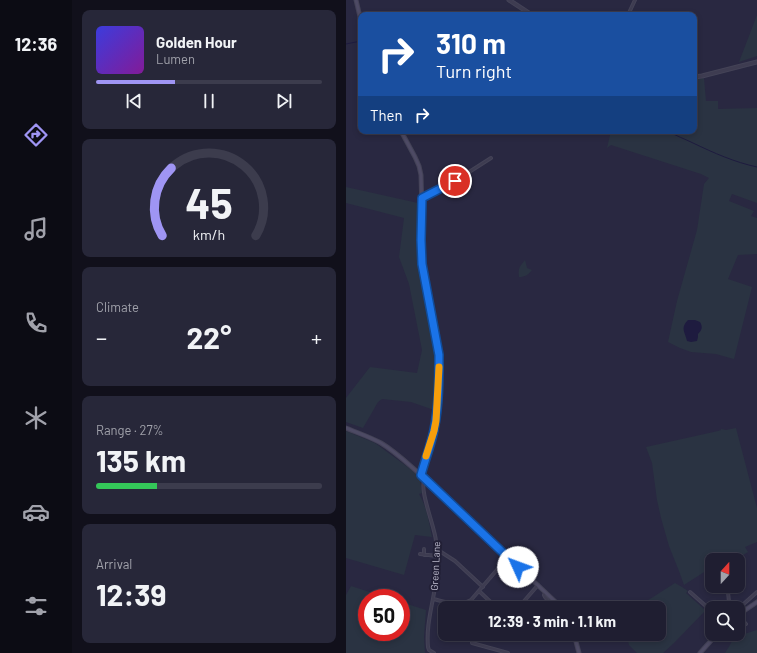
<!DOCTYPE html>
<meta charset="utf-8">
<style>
:root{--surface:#1f1e31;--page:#272739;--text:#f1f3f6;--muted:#a1a2ab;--line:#3c3c4d;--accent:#9f95f4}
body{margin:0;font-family:Barlow,sans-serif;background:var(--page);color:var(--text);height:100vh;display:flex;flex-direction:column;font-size:15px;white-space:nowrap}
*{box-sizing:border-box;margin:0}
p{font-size:13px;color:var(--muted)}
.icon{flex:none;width:22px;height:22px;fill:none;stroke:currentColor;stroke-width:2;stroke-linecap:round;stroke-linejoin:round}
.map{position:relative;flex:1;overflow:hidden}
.panel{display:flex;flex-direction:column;gap:10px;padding:10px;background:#11101b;width:274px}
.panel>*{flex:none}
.hud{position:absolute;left:12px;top:12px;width:339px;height:122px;border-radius:8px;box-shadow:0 2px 6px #0003,0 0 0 1px var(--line);background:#1a4fa0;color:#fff;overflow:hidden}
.needle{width:26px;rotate:21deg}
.controls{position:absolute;left:359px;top:553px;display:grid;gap:8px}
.controls a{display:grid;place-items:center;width:40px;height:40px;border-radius:8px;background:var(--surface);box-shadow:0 2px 6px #0003,0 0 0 1px var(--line);font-size:20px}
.speed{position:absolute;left:12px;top:589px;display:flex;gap:8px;font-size:20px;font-weight:700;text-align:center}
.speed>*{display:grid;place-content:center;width:52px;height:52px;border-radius:50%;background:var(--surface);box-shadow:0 2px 6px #0003,0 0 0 1px var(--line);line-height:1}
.speed .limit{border:6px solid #d22;background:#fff;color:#111}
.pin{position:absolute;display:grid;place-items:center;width:34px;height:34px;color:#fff;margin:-17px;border:2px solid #fff;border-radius:50%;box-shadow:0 1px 4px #0007}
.me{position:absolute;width:44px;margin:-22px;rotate:313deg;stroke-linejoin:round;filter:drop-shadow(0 0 3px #0008)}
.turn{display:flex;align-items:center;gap:14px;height:84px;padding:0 12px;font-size:18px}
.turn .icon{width:52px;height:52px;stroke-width:2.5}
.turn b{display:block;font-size:28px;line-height:34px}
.then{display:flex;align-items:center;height:38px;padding:0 12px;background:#0003;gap:8px;font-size:15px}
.big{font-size:30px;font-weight:700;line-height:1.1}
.panel .tile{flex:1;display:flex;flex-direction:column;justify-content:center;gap:6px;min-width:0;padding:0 14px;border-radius:8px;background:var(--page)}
.panel .dial{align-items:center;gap:0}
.dial svg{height:104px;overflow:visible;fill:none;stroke:var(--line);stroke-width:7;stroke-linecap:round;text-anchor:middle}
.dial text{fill:var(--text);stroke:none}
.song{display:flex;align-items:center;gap:12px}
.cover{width:48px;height:48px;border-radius:6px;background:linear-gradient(135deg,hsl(240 70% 55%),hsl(290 70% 35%))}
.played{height:4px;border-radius:2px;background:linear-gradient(90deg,var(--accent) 35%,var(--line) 35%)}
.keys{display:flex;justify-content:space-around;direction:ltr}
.heat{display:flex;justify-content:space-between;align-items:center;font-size:22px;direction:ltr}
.charge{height:6px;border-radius:3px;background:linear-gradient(90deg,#34c759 27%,var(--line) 0)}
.trip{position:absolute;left:92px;top:601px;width:228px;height:40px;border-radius:8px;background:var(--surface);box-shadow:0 2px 6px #0003,0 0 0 1px var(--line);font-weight:700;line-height:40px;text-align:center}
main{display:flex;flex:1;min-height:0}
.tabs{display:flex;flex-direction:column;width:72px;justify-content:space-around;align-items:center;background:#0c0c14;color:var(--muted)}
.tabs .icon{width:28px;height:28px}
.tabs .current{color:var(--accent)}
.tabs b{font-size:18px;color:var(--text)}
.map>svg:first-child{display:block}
</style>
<main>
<nav class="tabs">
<b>12:36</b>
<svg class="icon current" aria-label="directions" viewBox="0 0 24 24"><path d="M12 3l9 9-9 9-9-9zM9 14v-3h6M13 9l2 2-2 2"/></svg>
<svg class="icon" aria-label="music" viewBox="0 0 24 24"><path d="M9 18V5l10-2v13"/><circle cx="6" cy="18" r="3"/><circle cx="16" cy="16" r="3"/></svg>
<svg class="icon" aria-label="phone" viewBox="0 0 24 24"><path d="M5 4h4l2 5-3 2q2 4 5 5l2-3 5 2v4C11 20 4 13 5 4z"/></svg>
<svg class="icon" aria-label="climate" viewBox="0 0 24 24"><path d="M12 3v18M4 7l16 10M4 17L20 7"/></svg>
<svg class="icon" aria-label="car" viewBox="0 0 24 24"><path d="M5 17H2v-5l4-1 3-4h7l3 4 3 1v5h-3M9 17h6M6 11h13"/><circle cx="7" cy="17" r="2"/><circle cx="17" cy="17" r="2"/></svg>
<svg class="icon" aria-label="filters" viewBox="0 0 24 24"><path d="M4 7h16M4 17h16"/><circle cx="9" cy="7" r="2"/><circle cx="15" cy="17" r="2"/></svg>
</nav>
<section class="panel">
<div class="tile">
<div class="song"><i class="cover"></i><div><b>Golden Hour</b><p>Lumen</p></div></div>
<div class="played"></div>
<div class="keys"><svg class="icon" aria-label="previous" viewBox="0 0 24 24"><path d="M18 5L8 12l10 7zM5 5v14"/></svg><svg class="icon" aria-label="pause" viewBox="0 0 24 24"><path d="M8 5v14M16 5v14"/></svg><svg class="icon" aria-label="next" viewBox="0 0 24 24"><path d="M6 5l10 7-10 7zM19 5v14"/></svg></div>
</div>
<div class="tile dial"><svg viewBox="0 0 100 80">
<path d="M14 69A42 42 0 1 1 86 69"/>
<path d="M14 69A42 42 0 0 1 21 17" stroke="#9f95f4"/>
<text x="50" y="56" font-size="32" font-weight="700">45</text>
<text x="50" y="72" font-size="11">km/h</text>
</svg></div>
<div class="tile"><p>Climate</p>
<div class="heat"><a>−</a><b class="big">22°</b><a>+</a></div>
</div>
<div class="tile"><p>Range · 27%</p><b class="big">135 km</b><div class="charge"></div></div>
<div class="tile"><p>Arrival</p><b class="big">12:39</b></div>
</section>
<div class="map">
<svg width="411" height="653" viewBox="0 0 411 653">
<rect width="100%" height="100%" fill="#292841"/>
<path fill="#2a3342" d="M411,15V56L393,62Z
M358,78L360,101H372V109L411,108V203L386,194L383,201L408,211L405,216L411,218V254L392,255L382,279L406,287L388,359L384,358L370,354L345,352L334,348L322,342L331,301L351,230L358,184L363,178L355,174L265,145L261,148L265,131H348V80Z
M0,187L72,203L74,266L86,328L91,358L90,393L88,410L65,402L36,399L32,402L17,428L0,422V398L24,367L71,373L76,350L63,284L53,257L58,218L0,203Z
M179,260L181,268L186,270C182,275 179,277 173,277C172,269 173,267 179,260Z
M390,428L411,508V542L399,547L402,552L389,560H366V567L338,585L333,571L323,546L315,518L311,500L306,463L300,447L372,431L375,430V429L380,430Z
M0,431L29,443L71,474L74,480L76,493L73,494C81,507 83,523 86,537L69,535L58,575L0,558Z
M329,583L336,587L342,591L340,593L359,610L358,612L328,643L317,653H291L283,645L280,634H313V608H286L304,599Z
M5,586L42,598H21V632H55V602L80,610L78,637L79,653H0V595Z
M411,630V653H379L384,645L387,639L390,640L395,635Z"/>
<path fill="#1e1b3f" d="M342,320H349L354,322C357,327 356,330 352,334V337L351,341L345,342L341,341C339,332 334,328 342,320Z"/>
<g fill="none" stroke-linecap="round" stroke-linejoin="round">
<path stroke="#1e1b3f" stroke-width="1" d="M0,44L15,41
M322,131C330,136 339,139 347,143C368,153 388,162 411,167"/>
<defs>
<path id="minor" d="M282,15L289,0
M76,197L109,181L145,158
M79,479C72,488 89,527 90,541C91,556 91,572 89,587C86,607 80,626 82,647L83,650L88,653
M95,552L109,561L137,587
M74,554L91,556
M78,555V549
M377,586L382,592L383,602L386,608
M133,591L151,608
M344,592L361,607L366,614
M199,593L198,595L199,597L208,608
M87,599C100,602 112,607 125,600L162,557
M166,604L170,607H173L192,585
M392,609L411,592
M392,615L400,624
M187,634C199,643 215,640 229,638
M219,634L220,639
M126,641V643L162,653"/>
<path id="tertiary" d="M163,0L186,15
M348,77L356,76L411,62"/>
<path id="secondary" d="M10,0L15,21
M55,131L69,157L73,166L75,175L76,211L75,240L76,264L93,355L92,390L90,421L88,431L75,475
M0,428C12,433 24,437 35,443C50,452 62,464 75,475L216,608
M392,615L411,602
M228,634L233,653
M354,653L371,634"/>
</defs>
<use href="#minor" stroke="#444357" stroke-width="4"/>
<use href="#tertiary" stroke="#444357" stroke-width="5"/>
<use href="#secondary" stroke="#444357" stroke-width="5"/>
<use href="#minor" stroke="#3e3c51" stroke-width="2"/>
<use href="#tertiary" stroke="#3e3c51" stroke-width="3"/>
<use href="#secondary" stroke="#4d4a64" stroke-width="3"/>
</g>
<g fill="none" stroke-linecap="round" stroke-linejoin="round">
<defs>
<path id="route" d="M109,181L76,198L75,240L76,264L93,355C93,379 93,405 88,430C85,445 79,460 75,475L172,567"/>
</defs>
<use href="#route" stroke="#114b97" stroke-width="10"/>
<use href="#route" stroke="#1a73e8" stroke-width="7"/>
<path stroke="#f59e0b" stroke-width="7" d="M80,456L88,431L90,421L93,367"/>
</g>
<g text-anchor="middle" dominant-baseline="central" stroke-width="4" stroke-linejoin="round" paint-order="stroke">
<g font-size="10" fill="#bbb9cb" stroke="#222036">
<text transform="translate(89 566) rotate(-87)">Green Lane</text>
</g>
</g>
</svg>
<div class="controls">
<a><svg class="needle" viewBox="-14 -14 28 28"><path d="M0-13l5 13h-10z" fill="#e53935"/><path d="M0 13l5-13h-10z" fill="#a1a2ab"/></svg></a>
<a><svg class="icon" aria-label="search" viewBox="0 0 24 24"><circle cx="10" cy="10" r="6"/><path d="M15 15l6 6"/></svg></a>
</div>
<div class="speed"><div class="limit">50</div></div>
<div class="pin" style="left:109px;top:181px;background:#d93025"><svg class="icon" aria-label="arrive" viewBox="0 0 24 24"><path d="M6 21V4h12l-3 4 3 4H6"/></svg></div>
<svg class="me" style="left:172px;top:567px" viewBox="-20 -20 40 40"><circle r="19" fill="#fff"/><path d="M0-13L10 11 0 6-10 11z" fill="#1a73e8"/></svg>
<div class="trip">12:39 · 3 min · 1.1 km</div>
<div class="hud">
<div class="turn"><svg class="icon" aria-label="right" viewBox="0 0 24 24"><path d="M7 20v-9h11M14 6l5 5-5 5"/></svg><div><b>310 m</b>Turn right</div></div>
<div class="then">Then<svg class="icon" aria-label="right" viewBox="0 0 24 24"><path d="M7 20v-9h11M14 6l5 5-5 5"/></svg></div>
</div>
</div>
</main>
